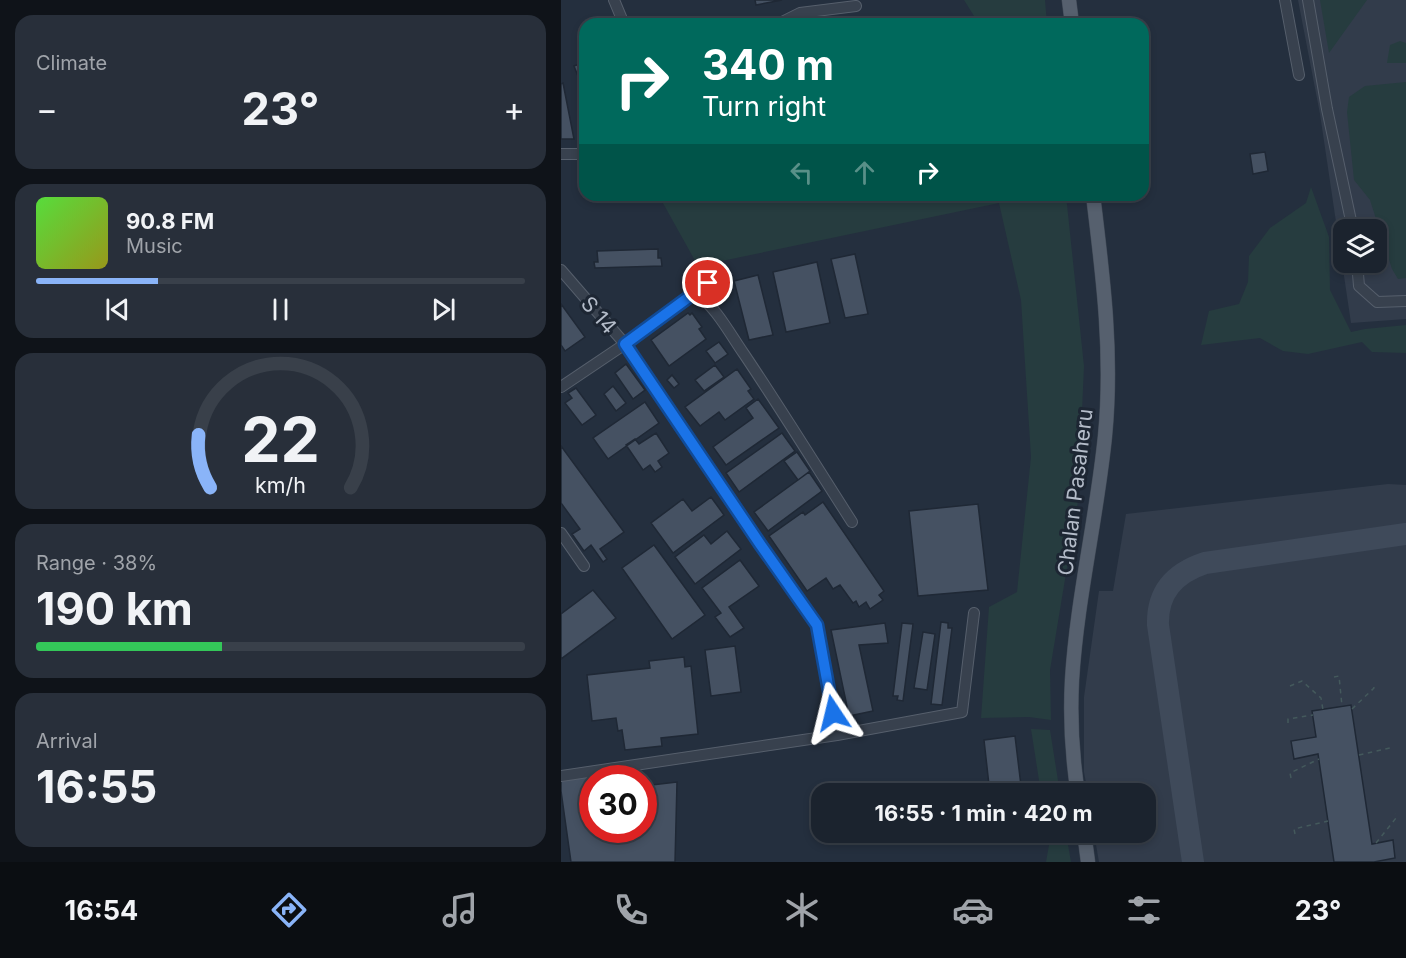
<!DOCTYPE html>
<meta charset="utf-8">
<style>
:root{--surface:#1b232e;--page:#282f3a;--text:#f1f3f6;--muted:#a0a4aa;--line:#39404a;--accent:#8ab4f8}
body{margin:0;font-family:Inter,sans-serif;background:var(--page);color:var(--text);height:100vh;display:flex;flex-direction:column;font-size:22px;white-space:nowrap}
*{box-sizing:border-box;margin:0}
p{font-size:20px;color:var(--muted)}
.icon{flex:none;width:33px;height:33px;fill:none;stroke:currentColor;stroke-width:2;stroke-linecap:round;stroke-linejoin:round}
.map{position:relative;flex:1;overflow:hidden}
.sheet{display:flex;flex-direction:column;gap:15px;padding:15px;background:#0f1319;width:561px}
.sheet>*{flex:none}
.guide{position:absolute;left:18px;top:18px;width:570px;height:183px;border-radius:18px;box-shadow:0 3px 9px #0003,0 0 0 2px var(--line);background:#00695c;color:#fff;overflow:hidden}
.buttons{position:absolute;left:772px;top:219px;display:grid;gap:12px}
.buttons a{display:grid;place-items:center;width:54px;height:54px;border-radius:12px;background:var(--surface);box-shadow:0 3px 9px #0003,0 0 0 2px var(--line);font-size:30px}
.speed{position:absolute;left:18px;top:765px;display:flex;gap:12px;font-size:30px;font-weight:700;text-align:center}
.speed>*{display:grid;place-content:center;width:78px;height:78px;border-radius:50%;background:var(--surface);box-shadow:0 3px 9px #0003,0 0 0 2px var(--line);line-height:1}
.speed .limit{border:9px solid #d22;background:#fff;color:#111}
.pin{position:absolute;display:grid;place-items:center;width:51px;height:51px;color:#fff;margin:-26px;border:3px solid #fff;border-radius:50%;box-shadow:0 2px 6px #0007}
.me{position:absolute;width:66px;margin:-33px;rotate:350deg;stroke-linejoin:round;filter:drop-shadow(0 0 4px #0008)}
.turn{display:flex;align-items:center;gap:21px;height:126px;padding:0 24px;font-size:27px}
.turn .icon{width:78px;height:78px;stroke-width:2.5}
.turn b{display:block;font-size:42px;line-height:51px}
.lanes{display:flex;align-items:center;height:57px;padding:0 24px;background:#0003;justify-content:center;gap:30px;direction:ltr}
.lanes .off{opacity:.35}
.big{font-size:45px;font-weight:700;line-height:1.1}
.sheet .widget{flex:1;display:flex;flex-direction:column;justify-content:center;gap:9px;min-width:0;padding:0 21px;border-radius:18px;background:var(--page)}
.sheet .dial{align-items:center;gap:0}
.dial svg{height:156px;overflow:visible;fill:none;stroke:var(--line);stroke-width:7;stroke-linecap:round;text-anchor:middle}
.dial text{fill:var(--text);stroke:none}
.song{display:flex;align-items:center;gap:18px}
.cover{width:72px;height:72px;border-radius:9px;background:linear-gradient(135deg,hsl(110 70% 55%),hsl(60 70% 35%))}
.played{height:6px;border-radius:3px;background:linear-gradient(90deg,var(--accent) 25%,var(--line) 25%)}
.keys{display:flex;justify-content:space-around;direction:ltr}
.heat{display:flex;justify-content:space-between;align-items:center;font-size:33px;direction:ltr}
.charge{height:9px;border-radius:4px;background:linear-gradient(90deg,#34c759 38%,var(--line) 0)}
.trip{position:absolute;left:250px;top:783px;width:345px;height:60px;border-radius:18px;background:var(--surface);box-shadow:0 3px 9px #0003,0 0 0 2px var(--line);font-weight:700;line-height:60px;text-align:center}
.menu{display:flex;height:96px;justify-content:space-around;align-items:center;background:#0b0e12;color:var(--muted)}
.menu .icon{width:42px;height:42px}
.menu .current{color:var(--accent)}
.menu b{font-size:27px;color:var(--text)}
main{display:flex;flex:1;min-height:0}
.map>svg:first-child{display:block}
</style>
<main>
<section class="sheet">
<div class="widget"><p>Climate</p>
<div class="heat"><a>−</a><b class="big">23°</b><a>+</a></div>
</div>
<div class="widget">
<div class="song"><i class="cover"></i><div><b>90.8 FM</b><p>Music</p></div></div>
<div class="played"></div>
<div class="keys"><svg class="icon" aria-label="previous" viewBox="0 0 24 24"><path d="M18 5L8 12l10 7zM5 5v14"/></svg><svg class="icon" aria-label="pause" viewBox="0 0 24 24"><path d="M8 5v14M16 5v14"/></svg><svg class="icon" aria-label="next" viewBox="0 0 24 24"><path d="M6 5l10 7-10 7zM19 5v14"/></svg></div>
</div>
<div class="widget dial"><svg viewBox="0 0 100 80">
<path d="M14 69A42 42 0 1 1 86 69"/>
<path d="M14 69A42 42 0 0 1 8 42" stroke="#8ab4f8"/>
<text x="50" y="56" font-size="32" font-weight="700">22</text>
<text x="50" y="72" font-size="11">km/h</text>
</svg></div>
<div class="widget"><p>Range · 38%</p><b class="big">190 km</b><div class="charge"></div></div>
<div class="widget"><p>Arrival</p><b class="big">16:55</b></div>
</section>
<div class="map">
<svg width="845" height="862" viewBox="0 0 845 862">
<rect width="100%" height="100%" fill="#242f3e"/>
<path fill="#323c4b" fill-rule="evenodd" d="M737,0H845V319L790,323L759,114ZM783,230H816V262H783Z
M827,484L845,485V862H538L533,833L585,832V794H527L523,772V697L538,591H552L565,514Z"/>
<path fill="#263c3f" d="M403,0H484L486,24H418Z
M759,0H806L768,53Z
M839,41L845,43V63H826L829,45Z
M845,82V278L837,279L831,269L809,200L793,180L786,112L788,97L804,86Z
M750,187L768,237L769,290L790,332L804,329L845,325V353L811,352L801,342L747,354L722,351L699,338L640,345L648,311L678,304L687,282L688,256L709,228L745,203Z
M104,195H505L523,366L517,501L489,670L490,720L468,717L420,718L428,607L456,592L470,457L460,300L438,203L137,266L98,196Z
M470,729L489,730L499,793H480Z
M486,833H505L510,862H485L488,845Z"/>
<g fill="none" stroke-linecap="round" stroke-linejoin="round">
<path stroke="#3f4a5a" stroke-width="22" d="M632,862L597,625C596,592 614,573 644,563L845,534"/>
</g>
<path fill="#455162" stroke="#1f2835" stroke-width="1.5" d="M194,0H221L195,5Z
M24,62V94L13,66Z
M2,83L13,139H0V84Z
M704,152L707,171L692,174L689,154Z
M97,249V258H100L101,266L34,268L33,262H37L36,251Z
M294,254L307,314L284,318L270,259Z
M256,262L269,323L225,332L212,272Z
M197,275L212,335L188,340L173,281Z
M0,304L24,337L4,351L0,345Z
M127,313L129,315L131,313L141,327L138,329L145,339L108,366L90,340Z
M158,342L167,354L154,363L145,351Z
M65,364L84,390L72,399L54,373Z
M154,365L163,377L143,391L134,380Z
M176,369L190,389L187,391L193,399L164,420L158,412L139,426L124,407Z
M111,375L118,384L113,388L106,380Z
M52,386L65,403L55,411L43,394Z
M15,388L35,415L21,425L4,403L11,398L7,393Z
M197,399L218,428L165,465L152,447L192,418L185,408Z
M84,402L98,423L47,459L32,438Z
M95,433L108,453L97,461L101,467L94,472L89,465L82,470L65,445L74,439L78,444Z
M221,433L234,451L178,492L165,473Z
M0,446L63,532L39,549L46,559L42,562L30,545L23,551L11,534L19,529L0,503Z
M236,452L249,471L237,480L223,461Z
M248,472L261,491L207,531L193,512Z
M150,497L163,515L112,553L90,523L122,499L131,511Z
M262,502L323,591L318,595L322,600L309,609L305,602L298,607L295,601L292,603L279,585L272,589L265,578L246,591L208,536L242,512L244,515Z
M417,504L427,590L357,596L348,511Z
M166,531L180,549L134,584L114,557L143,535L150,544Z
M93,545L144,615L111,639L61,568Z
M179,560L198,586L168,607L183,628L169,637L154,617L160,613L141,588Z
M32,590L55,618L0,659V614Z
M380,622L387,623V628H391L381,705L370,704Z
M324,623L327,643L298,645L312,711L288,716L270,630Z
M341,623L352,624L342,701L336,700L337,696H332Z
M362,632L374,634L366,690L353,688Z
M174,646L180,692L150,696L144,650Z
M123,657L124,667L130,666L137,734L100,738L101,746L64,750L61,730L57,731L55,718L31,721L26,675L89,668L88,661Z
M790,705L811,844L832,840L834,858L813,862H773L757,754L733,759L730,741L755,737L751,711Z
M454,736L461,794H429L423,740Z
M32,775V830H82V786L116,782L114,862H10L0,791V777Z
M374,787V794H341L340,789Z"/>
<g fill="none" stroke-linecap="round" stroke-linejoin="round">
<defs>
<path id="minor" d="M53,0L63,24
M724,0L738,75
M747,0L766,109L792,230
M217,24L239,13L295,6
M0,154H24
M796,262L798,286L816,302L845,301
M0,270L64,344L199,544L256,625L276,735
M134,292C155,307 169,334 183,354C220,409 255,466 291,522
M0,387L64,344L147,283
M0,533L23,566
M0,776L276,735L401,712L413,613"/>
<path id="major" d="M508,0L511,24
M517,794C511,756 509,718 511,680C516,598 536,517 544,436C552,354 542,276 532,195
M523,832L527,862"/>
</defs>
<use href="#minor" stroke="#565f6c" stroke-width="12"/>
<use href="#major" stroke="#414a57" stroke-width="15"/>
<path stroke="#44595c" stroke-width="1.5" stroke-dasharray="4.5 4.5" stroke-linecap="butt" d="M773,677L778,676L781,706
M729,686L741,681L760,698L762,710
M791,709L813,688L812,685
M727,723V719L752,715
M798,755L829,748V744
M730,778L729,773L758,759
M734,834L733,829L767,821
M815,843L835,818L834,814"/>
<use href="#minor" stroke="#38414e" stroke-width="10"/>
<use href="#major" stroke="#56606e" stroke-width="14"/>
</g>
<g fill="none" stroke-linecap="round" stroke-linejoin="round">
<defs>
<path id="route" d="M147,283L64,344L199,544L256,625L272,713"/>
</defs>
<use href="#route" stroke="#114b97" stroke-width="15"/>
<use href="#route" stroke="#1a73e8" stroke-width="10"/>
</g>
<g text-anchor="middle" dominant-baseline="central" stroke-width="6" stroke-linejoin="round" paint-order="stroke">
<g font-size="21" fill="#b4bcc9" stroke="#1d2633">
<text transform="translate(38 315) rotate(49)">S 14</text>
<text transform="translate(514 492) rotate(-83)">Chalan Pasaheru</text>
</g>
</g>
</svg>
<div class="buttons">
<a><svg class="icon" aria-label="layers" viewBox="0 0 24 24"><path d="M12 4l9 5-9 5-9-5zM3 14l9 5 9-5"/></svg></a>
</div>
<div class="speed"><div class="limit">30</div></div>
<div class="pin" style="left:147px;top:283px;background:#d93025"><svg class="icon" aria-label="arrive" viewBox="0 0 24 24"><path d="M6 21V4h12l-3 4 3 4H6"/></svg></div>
<svg class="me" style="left:272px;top:713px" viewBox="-20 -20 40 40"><path d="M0-17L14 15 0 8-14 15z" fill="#1a73e8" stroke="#fff" stroke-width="4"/></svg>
<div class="trip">16:55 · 1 min · 420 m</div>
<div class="guide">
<div class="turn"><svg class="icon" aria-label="right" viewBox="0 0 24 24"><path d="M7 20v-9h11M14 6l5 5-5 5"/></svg><div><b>340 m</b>Turn right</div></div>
<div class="lanes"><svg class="icon off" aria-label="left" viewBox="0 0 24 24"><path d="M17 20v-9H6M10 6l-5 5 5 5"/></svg><svg class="icon off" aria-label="ahead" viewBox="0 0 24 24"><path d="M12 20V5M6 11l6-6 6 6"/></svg><svg class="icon" aria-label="right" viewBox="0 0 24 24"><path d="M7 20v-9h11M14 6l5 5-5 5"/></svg></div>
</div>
</div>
</main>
<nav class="menu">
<b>16:54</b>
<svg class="icon current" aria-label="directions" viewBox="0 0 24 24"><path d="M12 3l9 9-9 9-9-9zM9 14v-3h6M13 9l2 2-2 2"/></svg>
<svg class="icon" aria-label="music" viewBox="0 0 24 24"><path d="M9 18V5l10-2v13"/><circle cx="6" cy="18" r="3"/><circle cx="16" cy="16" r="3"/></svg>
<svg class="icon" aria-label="phone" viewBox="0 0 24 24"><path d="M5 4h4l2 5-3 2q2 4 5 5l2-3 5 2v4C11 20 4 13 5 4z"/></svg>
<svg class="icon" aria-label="climate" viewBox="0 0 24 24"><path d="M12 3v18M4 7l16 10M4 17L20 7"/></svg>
<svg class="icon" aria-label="car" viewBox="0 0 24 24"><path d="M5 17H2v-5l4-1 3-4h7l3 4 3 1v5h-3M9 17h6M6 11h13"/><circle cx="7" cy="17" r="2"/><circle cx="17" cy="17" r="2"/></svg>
<svg class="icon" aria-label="filters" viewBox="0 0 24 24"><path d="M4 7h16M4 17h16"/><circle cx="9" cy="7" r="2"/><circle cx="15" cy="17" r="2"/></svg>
<b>23°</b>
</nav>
